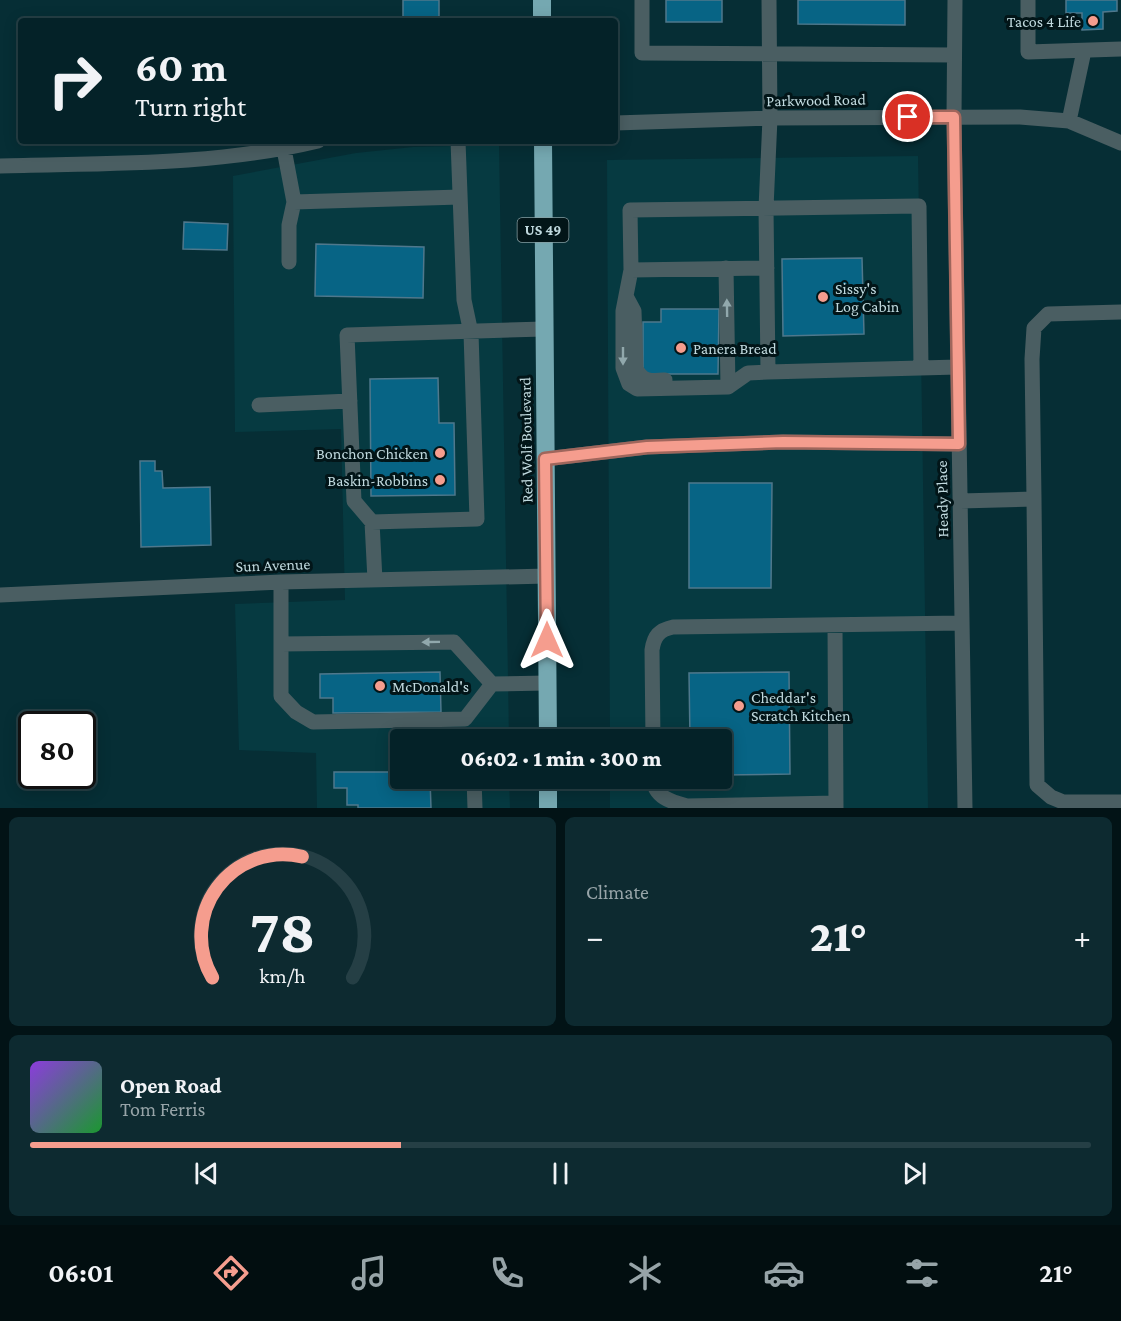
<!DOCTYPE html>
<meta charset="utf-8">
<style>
:root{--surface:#042228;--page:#0d2a30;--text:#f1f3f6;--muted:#97a4a8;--line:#253f45;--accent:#f59d8e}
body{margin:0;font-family:"Crimson Pro",serif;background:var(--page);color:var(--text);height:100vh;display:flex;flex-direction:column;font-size:22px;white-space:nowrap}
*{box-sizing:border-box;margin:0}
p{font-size:20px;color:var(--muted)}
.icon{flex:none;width:33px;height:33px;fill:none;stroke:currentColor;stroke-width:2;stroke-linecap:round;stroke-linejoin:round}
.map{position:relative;height:808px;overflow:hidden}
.panel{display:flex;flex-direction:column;gap:9px;padding:9px;background:#021316;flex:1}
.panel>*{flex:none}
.guide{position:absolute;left:18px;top:18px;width:600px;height:126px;border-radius:6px;box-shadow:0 3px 15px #0003,0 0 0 2px var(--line);background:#042228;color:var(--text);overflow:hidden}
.speed{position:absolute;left:18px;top:711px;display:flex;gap:12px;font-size:30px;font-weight:700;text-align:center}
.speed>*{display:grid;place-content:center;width:78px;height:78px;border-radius:50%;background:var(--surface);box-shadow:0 3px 15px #0003,0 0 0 2px var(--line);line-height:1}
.speed .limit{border:3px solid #111;border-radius:9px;background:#fff;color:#111}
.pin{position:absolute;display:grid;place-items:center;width:51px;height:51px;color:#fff;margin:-26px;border:3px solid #fff;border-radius:50%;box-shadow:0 2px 6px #0007}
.me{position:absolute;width:66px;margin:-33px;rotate:0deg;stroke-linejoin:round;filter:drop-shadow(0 0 4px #0008)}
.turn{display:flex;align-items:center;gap:21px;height:126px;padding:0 18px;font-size:27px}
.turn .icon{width:78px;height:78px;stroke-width:2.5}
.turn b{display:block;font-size:42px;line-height:51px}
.big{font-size:45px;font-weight:800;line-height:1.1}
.panel .card{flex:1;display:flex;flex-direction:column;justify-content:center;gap:9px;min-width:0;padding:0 21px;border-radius:9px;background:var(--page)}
.panel .dial{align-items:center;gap:0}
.dial svg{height:156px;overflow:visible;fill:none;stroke:var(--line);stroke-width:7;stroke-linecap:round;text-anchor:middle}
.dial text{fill:var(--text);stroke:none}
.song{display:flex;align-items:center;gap:18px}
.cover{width:72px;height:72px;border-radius:9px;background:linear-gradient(135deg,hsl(270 70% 55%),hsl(130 70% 35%))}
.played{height:6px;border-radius:3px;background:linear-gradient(90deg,var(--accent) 35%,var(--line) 35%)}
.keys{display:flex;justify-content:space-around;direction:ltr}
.heat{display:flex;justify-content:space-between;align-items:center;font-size:33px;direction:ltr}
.panel .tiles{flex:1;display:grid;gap:9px;grid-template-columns:1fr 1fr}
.card:last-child{grid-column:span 2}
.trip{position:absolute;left:390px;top:729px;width:342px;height:60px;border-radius:6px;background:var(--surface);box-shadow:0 3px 15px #0003,0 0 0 2px var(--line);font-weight:800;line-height:60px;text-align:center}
.tab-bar{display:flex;height:96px;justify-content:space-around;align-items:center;background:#020e10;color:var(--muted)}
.tab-bar .icon{width:42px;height:42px}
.tab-bar .active{color:var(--accent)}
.tab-bar b{font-size:27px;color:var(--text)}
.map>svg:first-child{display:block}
</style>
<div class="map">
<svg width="1121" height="808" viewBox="0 0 1121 808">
<rect width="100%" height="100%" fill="#062e35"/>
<path fill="#063a41" d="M499,145L509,739L400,740V778L509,779L510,808H317L316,753L239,750L235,604L345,600L341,429L235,432L233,176L356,153L413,147Z
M918,156L928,808H610V779L722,778V740L610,739L607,160Z"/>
<path fill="#076485" stroke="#4f788c" stroke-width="1.5" d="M403,0H439V21H403Z
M666,0H722V22H666Z
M798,0H905V25L798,24Z
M1066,0H1117V11L1103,12V29L1082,30V13H1066Z
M184,222L228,224L227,250L183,249Z
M316,244L424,247L423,298L315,296Z
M862,258L864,334L783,336L782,259Z
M661,309H719L718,374H643V322H661Z
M438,378L439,423H454L455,495L371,496L370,379Z
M140,461H155V471H162L163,488L210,487L211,545L141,547Z
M689,483H772L771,588H689Z
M440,672L441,712L333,713V698H320V674Z
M789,672L790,774L722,775V740H690L689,673Z
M334,772H400V778H430L431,808H358V805H347V788H334Z"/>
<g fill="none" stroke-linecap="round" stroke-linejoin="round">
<path stroke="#4a5e62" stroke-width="15" d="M642,0V53L954,55
M955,0L954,117L965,808
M1028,0V52L1121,49
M1069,121L1084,51
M615,123L770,118L1020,117L1069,121L1121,143
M284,149L294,202L289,225V262
M0,166C106,163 214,166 318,141
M294,202L460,197
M726,268L728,387
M631,270L767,268
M627,298L634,311L636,369C643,382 651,381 665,380
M921,368L919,206L630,210L631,270L623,311V368L629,384L637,389L728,387L748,373L768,372L958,367
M768,372L766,208L770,118L769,0
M259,405L350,401
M545,459L647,447L783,442L959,444
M1034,499L1037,785L1051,797L1063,802H1121
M960,501L1034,499L1032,359L1034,328L1048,314L1121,312
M372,522L354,501L347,335L544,329
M375,580L372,522L477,519L471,333L464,300L458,141
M281,582V696L296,712L313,722L465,719L492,684L547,683
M0,595L281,582L547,576
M835,625L836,808
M281,644L454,642L492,684
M653,740L652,650C654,636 659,630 673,627L962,623
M474,778L475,808
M653,778C654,797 671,802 687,806L836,803"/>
<path stroke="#75a8b1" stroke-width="18" d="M542,0V21
M543,141L548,740
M548,778V808"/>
</g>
<defs><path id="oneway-solid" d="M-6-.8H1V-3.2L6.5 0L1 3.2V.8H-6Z" transform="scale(1.5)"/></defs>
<g fill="#91a8ac">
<use href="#oneway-solid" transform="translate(727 308) rotate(-91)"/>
<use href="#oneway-solid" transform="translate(623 356) rotate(90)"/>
<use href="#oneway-solid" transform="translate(431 642) rotate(179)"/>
</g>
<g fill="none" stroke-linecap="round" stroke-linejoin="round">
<defs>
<path id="route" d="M547,640L545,459L647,447L783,442L959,444L954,117H908"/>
</defs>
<use href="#route" stroke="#9f665c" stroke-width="15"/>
<use href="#route" stroke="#f59d8e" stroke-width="10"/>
</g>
<g fill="#f59d8e" stroke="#021518" stroke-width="2">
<circle cx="1093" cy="21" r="6"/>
<circle cx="823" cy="297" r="6"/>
<circle cx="681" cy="348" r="6"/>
<circle cx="440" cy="453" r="6"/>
<circle cx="440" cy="480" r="6"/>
<circle cx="380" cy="686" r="6"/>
<circle cx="739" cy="706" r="6"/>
</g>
<g text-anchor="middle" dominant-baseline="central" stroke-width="6" stroke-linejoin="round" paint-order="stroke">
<rect fill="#021518" stroke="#879ea3" stroke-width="1.5" x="517.5" y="218" width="51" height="24" rx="4.5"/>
<g font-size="15" font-weight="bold" fill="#c0d9de">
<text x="543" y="230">US 49</text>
</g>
<g font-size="16" fill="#c0d9de" stroke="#021518" text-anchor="start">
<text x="1081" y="21" text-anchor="end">Tacos 4 Life</text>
<text x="835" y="288">Sissy's<tspan x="835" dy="18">Log Cabin</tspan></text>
<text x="693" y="348">Panera Bread</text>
<text x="428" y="453" text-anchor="end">Bonchon Chicken</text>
<text x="428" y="480" text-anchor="end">Baskin-Robbins</text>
<text x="392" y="686">McDonald's</text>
<text x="751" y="697">Cheddar's<tspan x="751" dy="18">Scratch Kitchen</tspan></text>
</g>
<g font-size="16" fill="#c0d9de" stroke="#021518">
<text transform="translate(816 100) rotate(-1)">Parkwood Road</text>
<text transform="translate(526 440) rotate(-91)">Red Wolf Boulevard</text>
<text transform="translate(942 499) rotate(-91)">Heady Place</text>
<text transform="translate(273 565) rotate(-2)">Sun Avenue</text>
</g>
</g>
</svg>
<div class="speed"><div class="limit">80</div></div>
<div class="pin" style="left:908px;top:117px;background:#d93025"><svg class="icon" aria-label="arrive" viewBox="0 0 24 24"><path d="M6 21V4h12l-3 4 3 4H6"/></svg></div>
<svg class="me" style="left:547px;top:640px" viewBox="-20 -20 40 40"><path d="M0-17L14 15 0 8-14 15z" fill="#f59d8e" stroke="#fff" stroke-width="4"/></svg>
<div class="trip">06:02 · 1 min · 300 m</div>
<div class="guide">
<div class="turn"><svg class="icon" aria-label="right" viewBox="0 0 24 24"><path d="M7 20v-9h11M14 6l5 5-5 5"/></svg><div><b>60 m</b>Turn right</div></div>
</div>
</div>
<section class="panel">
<div class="tiles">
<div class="card dial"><svg viewBox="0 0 100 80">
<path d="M14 69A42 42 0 1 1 86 69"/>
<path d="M14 69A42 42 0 0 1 60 7" stroke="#f59d8e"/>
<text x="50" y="56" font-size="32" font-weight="700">78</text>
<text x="50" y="72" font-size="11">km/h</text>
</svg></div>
<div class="card"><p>Climate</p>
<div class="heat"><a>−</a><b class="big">21°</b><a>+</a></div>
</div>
<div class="card">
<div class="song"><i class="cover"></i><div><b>Open Road</b><p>Tom Ferris</p></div></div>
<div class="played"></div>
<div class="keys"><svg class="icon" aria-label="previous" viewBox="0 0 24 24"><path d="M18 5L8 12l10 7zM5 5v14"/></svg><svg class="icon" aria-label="pause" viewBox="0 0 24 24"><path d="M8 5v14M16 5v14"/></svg><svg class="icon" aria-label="next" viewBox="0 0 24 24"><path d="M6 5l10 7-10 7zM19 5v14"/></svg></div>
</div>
</div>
</section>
<nav class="tab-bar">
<b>06:01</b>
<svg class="icon active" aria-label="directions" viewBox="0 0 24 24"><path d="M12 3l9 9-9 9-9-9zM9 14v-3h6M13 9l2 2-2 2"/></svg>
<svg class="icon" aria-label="music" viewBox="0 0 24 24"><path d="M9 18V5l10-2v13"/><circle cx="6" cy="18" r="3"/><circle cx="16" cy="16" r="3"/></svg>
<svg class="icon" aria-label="phone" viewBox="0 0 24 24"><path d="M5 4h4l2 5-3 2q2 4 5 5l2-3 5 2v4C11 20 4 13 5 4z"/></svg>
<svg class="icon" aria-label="climate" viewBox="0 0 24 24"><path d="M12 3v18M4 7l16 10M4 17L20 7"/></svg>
<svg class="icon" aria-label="car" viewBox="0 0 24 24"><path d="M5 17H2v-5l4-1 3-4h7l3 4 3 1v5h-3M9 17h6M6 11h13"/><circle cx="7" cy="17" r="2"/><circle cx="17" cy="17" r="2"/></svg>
<svg class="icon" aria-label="filters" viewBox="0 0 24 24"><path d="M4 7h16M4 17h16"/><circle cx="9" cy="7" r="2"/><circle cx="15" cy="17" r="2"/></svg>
<b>21°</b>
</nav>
